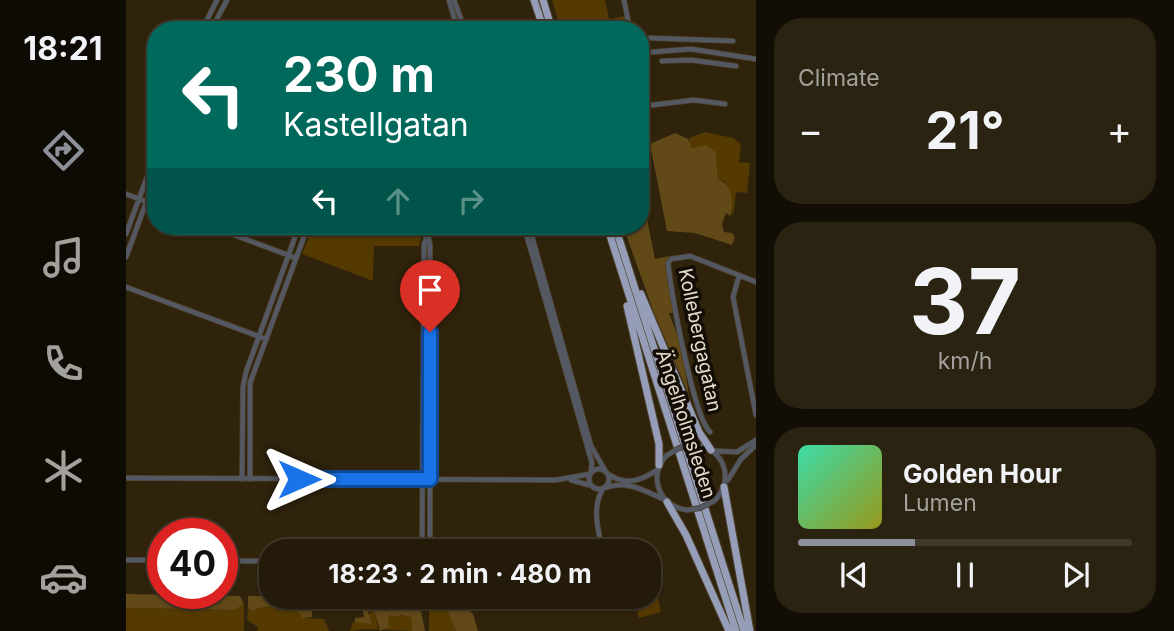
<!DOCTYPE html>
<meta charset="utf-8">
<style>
:root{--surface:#231a09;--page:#2b2312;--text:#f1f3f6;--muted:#a3a19c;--line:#40382a;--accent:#8c9099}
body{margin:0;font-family:Inter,sans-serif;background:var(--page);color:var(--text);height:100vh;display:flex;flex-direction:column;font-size:26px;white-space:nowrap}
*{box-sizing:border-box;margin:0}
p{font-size:23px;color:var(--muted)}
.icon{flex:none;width:38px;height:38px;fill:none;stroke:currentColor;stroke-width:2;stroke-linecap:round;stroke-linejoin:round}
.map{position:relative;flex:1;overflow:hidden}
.drawer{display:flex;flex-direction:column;gap:18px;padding:18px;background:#130e05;width:418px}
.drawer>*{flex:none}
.hud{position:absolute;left:21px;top:21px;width:502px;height:214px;border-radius:28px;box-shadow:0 2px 5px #0004,0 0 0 2px var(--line);background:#00695c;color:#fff;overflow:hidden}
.speed{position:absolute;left:21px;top:518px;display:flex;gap:14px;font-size:35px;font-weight:700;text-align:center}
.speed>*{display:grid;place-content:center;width:91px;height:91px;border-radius:50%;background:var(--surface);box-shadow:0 2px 5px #0004,0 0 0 2px var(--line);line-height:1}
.speed .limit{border:10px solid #d22;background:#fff;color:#111}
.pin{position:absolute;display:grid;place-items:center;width:60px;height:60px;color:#fff;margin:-72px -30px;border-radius:50% 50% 50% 0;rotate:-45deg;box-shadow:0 0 7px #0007}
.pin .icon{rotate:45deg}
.me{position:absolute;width:77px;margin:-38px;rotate:90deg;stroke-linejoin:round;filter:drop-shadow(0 0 5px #0008)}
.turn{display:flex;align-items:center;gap:24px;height:147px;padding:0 21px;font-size:32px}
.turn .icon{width:91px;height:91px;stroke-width:2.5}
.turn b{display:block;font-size:49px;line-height:60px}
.lanes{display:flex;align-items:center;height:66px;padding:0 21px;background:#0003;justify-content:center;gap:35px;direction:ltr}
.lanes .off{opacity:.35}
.big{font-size:52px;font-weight:700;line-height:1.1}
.drawer .tile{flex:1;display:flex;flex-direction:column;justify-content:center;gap:10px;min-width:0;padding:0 24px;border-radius:28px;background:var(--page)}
.drawer .dial{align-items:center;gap:0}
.dial b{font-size:91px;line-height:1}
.song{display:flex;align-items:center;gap:21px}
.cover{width:84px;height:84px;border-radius:10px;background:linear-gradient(135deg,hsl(160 70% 55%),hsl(60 70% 35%))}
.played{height:7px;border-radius:4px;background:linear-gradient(90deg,var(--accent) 35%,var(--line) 35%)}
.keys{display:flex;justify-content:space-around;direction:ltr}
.heat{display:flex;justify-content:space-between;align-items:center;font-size:38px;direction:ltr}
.trip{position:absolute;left:133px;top:539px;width:402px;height:70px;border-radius:28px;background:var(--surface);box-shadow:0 2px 5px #0004,0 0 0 2px var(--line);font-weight:700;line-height:70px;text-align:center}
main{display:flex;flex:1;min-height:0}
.tabs{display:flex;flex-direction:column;width:126px;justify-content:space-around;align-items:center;background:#0e0a04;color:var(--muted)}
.tabs .icon{width:49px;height:49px}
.tabs .current{color:var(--accent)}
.tabs b{font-size:32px;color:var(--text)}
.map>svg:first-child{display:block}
</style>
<main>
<nav class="tabs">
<b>18:21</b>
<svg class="icon current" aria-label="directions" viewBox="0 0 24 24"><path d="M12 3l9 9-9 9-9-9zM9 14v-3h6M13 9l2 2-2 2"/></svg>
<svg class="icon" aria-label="music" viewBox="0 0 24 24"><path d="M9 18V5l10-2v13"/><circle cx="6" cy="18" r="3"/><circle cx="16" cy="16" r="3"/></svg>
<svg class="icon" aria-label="phone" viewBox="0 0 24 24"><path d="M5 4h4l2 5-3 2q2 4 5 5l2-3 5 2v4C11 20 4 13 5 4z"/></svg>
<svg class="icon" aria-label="climate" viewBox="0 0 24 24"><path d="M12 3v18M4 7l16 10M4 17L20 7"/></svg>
<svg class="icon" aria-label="car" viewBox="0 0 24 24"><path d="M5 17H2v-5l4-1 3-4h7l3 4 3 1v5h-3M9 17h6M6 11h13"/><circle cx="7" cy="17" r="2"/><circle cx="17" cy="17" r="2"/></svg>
</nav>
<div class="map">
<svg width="630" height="631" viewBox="0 0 630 631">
<rect width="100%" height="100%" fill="#2f230c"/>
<path fill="#543a00" d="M426,0H479L483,19L499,16L502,30H435Z
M579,132L607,138L615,144L613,162L624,163L621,193L610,192L607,217L599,182L592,179L590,153L564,147L563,138Z
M187,226H298L293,246H248L247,281L176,254Z
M528,579L535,612L513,618L508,597H523V580Z
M303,597L322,602V613L330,631H303Z
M118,604V631H0V608L109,610Z
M137,607L168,608L177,618L198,619L203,631H131L132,627L121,620L122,608L126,611Z
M246,610L249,613L252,629L262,615L270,617L274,615L285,617L286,631L242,629L224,631L227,622H238Z"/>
<path fill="#614918" d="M549,133L562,139L566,148L580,145L590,153L592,179C607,186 607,200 605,216L600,213L596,224L598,232L606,233L609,237L606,245L569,233L541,231L524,144Z
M515,189L529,259L543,256L539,264L548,313H543L555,345L563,395L528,313L497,226H514Z
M0,594L114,596L118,604L109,610L0,608Z
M122,596L300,597L294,606L299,631H286L285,617L274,615L270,617L262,615L263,627L254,631L249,613L246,610L242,612L246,624L229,622V618L238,617L236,606L186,608V617L177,618L168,608L137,607L126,611L122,608Z
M309,597H329L347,614L352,631H330L322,613V603L311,601Z"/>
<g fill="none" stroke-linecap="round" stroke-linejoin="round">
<defs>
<path id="minor" d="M323,0L330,25
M328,0L336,22
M498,0L504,30
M76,30L91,0
M85,30L101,0
M317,30L329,26
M329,30L330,25L335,22L339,24L340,30
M523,38L607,41
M514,53L565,49L630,59
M536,61L565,60L610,66
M514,86L519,123
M518,106L568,100L599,104
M0,194L30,205
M84,226L170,258
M398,226L466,463L465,472
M403,226L465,446L480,472
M0,234L30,153
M302,236L304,245V551
M0,257L30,176
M613,276L607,297L630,415
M0,287L140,339
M584,432C567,416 545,291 542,263L545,259L564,256L630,282
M569,445C599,448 609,481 588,501
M589,451L611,452L630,440
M540,456C521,477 534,507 561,510
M463 479a10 10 0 1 1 20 0a10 10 0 1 1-20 0Z
M482,474C499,486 515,481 531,470
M0,478L430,480L464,474
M116,479L117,387L120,372L173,226
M124,479V383L182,226
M445,480L463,485
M602,480L615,459L630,445
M478,488C501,480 517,490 537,499
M475,544C471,525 467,507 476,490
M296,551L298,245L304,226
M0,560H37
M96,561H145"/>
<path id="highway" d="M408,0L418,30
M417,0L426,30
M481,226L610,631
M489,226L618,631
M515,294L573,432L585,450
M501,306L533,444V465
M598,487L624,631
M541,502L560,535L603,631"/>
</defs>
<use href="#minor" stroke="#4c412b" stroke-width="6"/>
<use href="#highway" stroke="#4c412b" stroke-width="9"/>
<use href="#minor" stroke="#545863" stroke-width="4.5"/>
<use href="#highway" stroke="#959db8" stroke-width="7"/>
<defs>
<path id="minor-bridge" d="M540,456L553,448L569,445
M561,510L574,508L588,501"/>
</defs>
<use href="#minor-bridge" stroke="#4c412b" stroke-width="6" stroke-linecap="butt"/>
<use href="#minor-bridge" stroke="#545863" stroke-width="4.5"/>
</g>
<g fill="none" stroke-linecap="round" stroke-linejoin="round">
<defs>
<path id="route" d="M173,479H304V332"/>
</defs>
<use href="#route" stroke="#114b97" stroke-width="18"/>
<use href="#route" stroke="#1a73e8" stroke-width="12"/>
</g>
<g text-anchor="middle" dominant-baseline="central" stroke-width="7" stroke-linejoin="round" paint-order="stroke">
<g font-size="19" fill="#e5ddcf" stroke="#130d05">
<text transform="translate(574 340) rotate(78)">Kollebergagatan</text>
<text transform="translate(560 424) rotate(72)">Ängelholmsleden</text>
</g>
</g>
</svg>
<div class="speed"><div class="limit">40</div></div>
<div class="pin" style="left:304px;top:332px;background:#d93025"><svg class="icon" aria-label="arrive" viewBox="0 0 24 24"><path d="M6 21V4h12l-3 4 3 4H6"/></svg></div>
<svg class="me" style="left:173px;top:479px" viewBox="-20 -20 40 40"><path d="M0-17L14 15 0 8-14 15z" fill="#1a73e8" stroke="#fff" stroke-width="4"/></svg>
<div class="trip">18:23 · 2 min · 480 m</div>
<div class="hud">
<div class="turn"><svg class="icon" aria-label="left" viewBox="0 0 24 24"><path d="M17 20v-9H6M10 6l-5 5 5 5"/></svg><div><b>230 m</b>Kastellgatan</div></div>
<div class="lanes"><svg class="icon" aria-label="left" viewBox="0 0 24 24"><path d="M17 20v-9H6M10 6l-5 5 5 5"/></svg><svg class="icon off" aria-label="ahead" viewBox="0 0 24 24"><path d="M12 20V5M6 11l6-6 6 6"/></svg><svg class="icon off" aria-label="right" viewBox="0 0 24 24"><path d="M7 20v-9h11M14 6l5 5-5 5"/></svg></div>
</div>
</div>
<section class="drawer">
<div class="tile"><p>Climate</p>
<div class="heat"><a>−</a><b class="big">21°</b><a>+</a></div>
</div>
<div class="tile dial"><b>37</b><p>km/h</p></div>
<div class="tile">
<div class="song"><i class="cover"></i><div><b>Golden Hour</b><p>Lumen</p></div></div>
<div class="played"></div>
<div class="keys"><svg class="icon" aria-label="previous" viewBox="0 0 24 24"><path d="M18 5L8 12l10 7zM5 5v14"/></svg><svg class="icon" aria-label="pause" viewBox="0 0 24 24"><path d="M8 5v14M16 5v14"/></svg><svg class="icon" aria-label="next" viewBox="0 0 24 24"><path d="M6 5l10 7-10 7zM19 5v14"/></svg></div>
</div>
</section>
</main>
